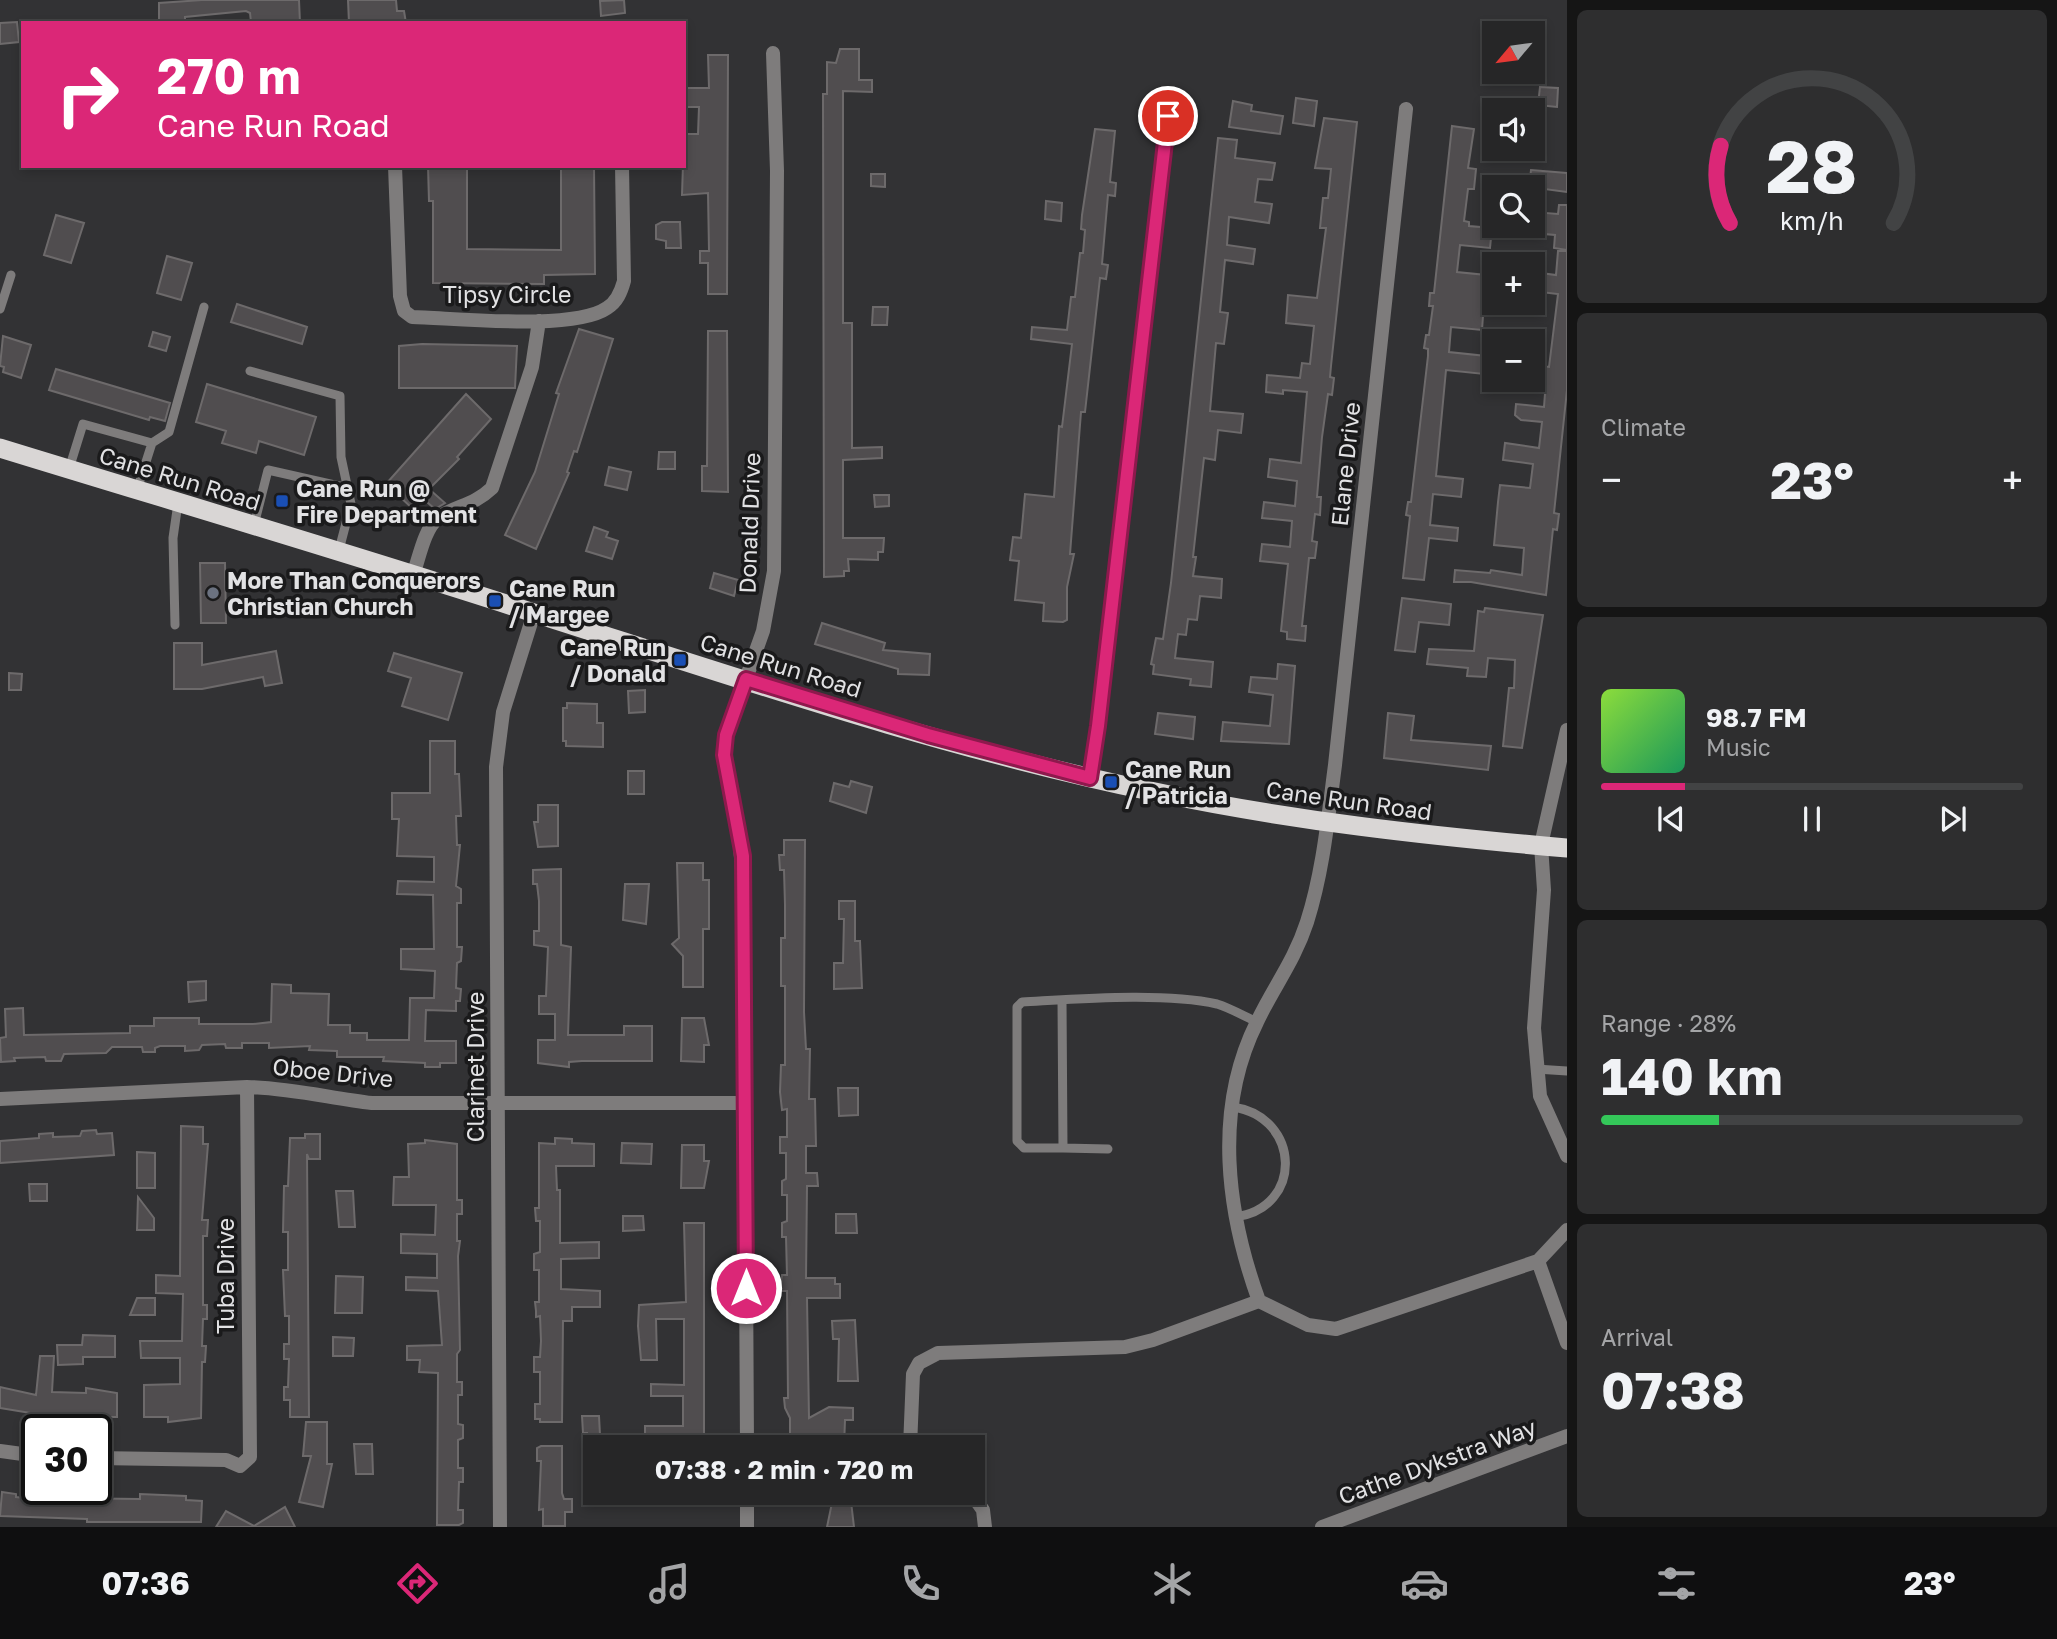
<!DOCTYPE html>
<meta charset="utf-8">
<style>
:root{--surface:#262627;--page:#2e2e2f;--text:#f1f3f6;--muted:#a4a5a7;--line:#424344;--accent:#db2777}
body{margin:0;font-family:"Golos Text",sans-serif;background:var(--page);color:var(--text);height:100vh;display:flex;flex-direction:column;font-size:26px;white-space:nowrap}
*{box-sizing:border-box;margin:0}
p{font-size:23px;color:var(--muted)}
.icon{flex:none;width:38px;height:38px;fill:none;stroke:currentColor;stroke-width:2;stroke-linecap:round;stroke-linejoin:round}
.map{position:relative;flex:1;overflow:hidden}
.side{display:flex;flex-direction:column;gap:10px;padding:10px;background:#151515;width:490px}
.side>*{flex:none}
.top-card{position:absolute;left:21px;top:21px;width:665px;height:147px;border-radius:0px;box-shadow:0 4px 10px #0003,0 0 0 2px var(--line);background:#db2777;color:#fff;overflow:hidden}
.needle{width:46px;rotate:241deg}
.buttons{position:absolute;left:1482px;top:21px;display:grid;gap:14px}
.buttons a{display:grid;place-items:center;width:63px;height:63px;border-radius:0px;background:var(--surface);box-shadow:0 4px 10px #0003,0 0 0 2px var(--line);font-size:35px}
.speed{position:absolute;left:21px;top:1414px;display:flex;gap:14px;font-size:35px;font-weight:700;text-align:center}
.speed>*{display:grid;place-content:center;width:91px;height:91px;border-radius:50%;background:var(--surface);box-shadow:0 4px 10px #0003,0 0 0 2px var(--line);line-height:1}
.speed .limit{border:4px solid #111;border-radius:10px;background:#fff;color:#111}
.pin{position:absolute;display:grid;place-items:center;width:60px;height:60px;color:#fff;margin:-30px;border:4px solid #fff;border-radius:50%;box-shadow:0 2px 7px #0007}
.me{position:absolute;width:77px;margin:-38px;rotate:0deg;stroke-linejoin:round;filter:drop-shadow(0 0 5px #0008)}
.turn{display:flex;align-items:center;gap:24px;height:147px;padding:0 21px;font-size:32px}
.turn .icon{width:91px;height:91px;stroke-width:2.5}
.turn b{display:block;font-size:49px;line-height:60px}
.big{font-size:52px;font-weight:700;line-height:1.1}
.side .widget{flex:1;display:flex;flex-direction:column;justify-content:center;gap:10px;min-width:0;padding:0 24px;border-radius:10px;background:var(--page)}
.side .dial{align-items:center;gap:0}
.dial svg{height:182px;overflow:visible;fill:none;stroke:var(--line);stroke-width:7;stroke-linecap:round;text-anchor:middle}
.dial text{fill:var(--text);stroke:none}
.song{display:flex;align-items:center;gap:21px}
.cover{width:84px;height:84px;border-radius:10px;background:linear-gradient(135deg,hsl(90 70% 55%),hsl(150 70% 35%))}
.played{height:7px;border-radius:4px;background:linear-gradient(90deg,var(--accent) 20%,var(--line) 20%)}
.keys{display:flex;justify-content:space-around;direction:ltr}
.heat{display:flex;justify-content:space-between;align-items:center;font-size:38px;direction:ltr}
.charge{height:10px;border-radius:5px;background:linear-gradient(90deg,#34c759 28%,var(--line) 0)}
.trip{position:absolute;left:583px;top:1435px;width:402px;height:70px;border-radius:0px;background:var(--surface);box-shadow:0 4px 10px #0003,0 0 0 2px var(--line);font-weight:700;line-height:70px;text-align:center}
.menu{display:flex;height:112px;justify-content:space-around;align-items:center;background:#0f0f10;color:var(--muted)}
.menu .icon{width:49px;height:49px}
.menu .selected{color:var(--accent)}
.menu b{font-size:32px;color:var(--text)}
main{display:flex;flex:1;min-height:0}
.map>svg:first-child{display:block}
</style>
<main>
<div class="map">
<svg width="1567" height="1527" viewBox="0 0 1567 1527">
<rect width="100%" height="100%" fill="#323234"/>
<path fill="#504d4f" stroke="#6d6a6b" stroke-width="2" d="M202,0H299L300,23L251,22L250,13L246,11L185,17V23H159V3Z
M348,0H396L397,11H404L406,23H349Z
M624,0L625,13L601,16L600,1Z
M17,22L19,42L0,44V23Z
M840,49H859V80H872V92L843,91V323H852V448L882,447V458L843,460V538H884L883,552H878V560L848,559L849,571H844V576L824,577L823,94H827V62L836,63Z
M708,55H728L727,294H708V263H700V251H709L708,193L682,195L684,134H698L699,107H684V88H709Z
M1540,87L1558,88L1557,107L1538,105Z
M1296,98L1317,101L1314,126L1293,123Z
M1233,101L1252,105L1251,111L1283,116L1280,134L1229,127Z
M1324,118L1357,122L1331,366L1330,377L1334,378L1332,395L1328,394L1322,437L1317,497H1321L1320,515L1315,514L1312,541L1317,542L1315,558H1309L1302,626H1306L1305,641L1287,639V632L1281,631L1288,564L1260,561L1262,544L1290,547L1292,521L1262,518L1264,502L1295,506L1297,481L1268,477L1270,459L1301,463L1307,392L1283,390V394L1266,392L1267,375L1300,378L1302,363L1310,364L1314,326L1286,323L1288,295L1317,298L1326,228H1320L1323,198H1328L1331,169L1315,168Z
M1452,126L1474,129L1468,168L1476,169L1474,189H1468L1464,221L1469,222V226L1492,228L1490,248L1460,245L1457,272L1486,275L1482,330L1451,327L1449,352L1486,356L1484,374L1446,370L1436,476L1463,479L1461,497L1433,494L1430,525L1458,528L1457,541L1429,538L1424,580L1403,578L1410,516L1406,515L1408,502H1411L1428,356V349L1424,348L1426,335H1429L1433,306H1429L1430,293H1434Z
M1095,129L1115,131L1110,182L1116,183L1115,196L1108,195L1102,264L1108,265L1106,279L1100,278L1085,412H1081L1070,554H1074L1067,587V620L1063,622L1043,621L1044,603L1015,600L1019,561L1010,560L1013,537L1021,538L1025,494L1054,497L1059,426L1062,427L1072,344L1031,339L1032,327L1067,330L1071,297H1075L1080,253H1083L1085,230L1081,229L1082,215Z
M1218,138L1237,140L1235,158L1275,163L1272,180L1258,179L1255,202L1272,204L1269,223L1229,217L1227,245L1255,249L1253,264L1225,260L1220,312L1228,313L1224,344L1216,343L1210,411L1243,414L1241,433L1218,430L1215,460L1204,458L1193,557H1196L1193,576L1222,579L1221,598L1200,596L1197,620L1188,619L1186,635L1178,634L1175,658L1213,662L1211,687L1190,685L1191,679L1153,674L1154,665L1151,664L1156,638L1163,639L1171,583Z
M428,166H467V249L561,250V166H594L595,274L544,275V284L433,283V201H429Z
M1531,170L1567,173V192L1529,187Z
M871,174H885V187L871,186Z
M1046,201L1062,203L1061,221L1045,219Z
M1559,205H1567V250L1554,248L1555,235L1533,233V212L1558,214Z
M56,215L84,223L71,263L44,255Z
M662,222H680L681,248H666V241L656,239V225Z
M1558,251H1567V390L1554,513L1559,514L1557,530L1553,529L1546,595L1471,582H1454L1455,570L1490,573L1491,570L1522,575L1524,548L1494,545L1498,502L1500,485L1530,488L1533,464L1503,460L1505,443L1539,448L1542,422L1521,420L1515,415L1516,404L1544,407L1546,380L1533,378V365L1549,367L1558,294L1533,291V272L1556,275Z
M167,256L192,263L181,300L157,293Z
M237,304L307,327L302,344L231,322Z
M873,307H888L887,325H872Z
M579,329L613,339L577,452L574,451L567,472L569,473L536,549L505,535L535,472L559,394L556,393Z
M708,331H727L728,492L702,491V466H707Z
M153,332L170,337L166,351L149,346Z
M3,336L31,345L21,378L3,372L4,367L0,366Z
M422,344L517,346L515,388H399V346Z
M56,369L170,403L165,421L150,417L149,420L49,390Z
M207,384L316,417L304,455L259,441L256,453L222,443L226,431L196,422Z
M466,394L491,419L457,457L459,459L429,489L445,503L435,509L421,497L412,508L386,484Z
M659,452H675V469H658Z
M609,467L631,472L627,490L605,485Z
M874,495H889V506L875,507Z
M594,527L608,532L606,537L618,541L612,559L586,551Z
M200,563H225L226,623H201Z
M714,573L738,580L734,596L710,588Z
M1402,598L1451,604L1449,625L1419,622L1415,652L1395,650Z
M1485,608L1543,615L1522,748L1503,746L1509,688H1514L1515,660L1488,658L1486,677L1467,676L1468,668L1427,664L1429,649L1474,651L1478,611L1484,612Z
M822,623L885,643L883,650L930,654L929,675L898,674V669L815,644Z
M174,643H202V665L276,651L282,683L265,686L263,677L202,689H174Z
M394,653L462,673L448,720L402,706L411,678L388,671Z
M1278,664L1295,666L1289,744L1221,741L1223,722L1270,726L1273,695L1249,692L1251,677L1277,679Z
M9,673L22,674L21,690H9Z
M645,690V712L629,713L628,691Z
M567,703L597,704V723H603V747L566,746V741H563V708H567Z
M1158,713L1195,717L1193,739L1155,734Z
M1388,713L1414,716L1411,740L1491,746L1488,770L1384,758Z
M430,741H455V774H459L461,816H456L457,845H460L456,886L461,889V903H457V947H462L461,961L457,963L456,988L461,989L460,1001H456V1011L426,1010L425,1041H456V1063H440V1067H425V1063L383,1061L384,1057H337V1051L309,1050L310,1046L269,1048V1043H242V1048H226L225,1044L202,1045L199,1050L185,1051V1046H160L155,1048V1052H143L142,1047H112L106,1053L64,1054L61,1061H46L45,1057L14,1058L15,1061L1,1062L0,1038L6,1037L5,1009L23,1008L24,1035L130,1033V1026H154V1018H199V1024H253L271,1022L272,984L291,985V993L329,994L328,1025H350V1033H367V1040H409L410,998H434L435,971L401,969V949H434L433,895L397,894L398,881L434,882V857L397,856L399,819H392V793H430Z
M628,771H644V794H628Z
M851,781L872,787L866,813L830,801L834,783L849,787Z
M538,805H558V846L538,847L534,822H538Z
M784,840H805L804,1012L806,1049H810L809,1099H815L816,1146H806V1173H817L818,1186H807L806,1278H835V1284H840V1298H807L809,1418L829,1407L853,1408V1420H845L844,1447H790V1418L785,1408L784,1398H788L787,1291H781V1283L782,1275H787L786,1237H782V1223L787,1221V1195H782V1181L786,1179V1153H780V1137H787V1109L782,1110L780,1092L781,1065H785V986H781V938H785V905L784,870H780L779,855H784Z
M677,863H703V880H709V929H703V987H683V956L672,944L679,938Z
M561,869V945L571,947L568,1035H624V1026H652V1061H582L569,1062V1067L538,1063V1040H555V1014H539V996H546L548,947L534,945V931H539V901L537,884H533V870Z
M625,884H649L646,924L623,920Z
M839,901H855V941H860L862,988L834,989V963H843L844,919H839Z
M206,981V1000L189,1002L188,982Z
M682,1018H704L709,1045H704V1062L681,1061Z
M838,1088H858V1115L839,1116Z
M181,1126L203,1127V1144H208L202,1220H208L207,1236H203V1305H207V1319H203L202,1346H206L205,1362H202L201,1418L168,1422V1417H144V1385L180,1384V1358H141L140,1341H182L183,1294L156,1293V1275L180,1276Z
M96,1130L97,1134L112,1133L114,1155L0,1163V1141L39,1138V1134L53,1133V1137L80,1136L82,1131Z
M305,1134H320V1159H309L307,1154L309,1417H290V1400H284V1387H288L289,1359H284V1344H289V1316H285L283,1270H288V1232H283L284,1186H288L290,1138H305Z
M555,1138L572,1139V1143L594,1144V1166H556L557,1190H560V1243L599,1242V1258L561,1259V1289L600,1291V1307H572V1321H563L562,1422H540V1419H535V1404H540V1372H534V1357H540L541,1341L540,1316L536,1317V1311L535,1302H539V1270H534V1254L540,1252V1221H536L535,1208H539V1143L555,1144Z
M425,1140L457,1144V1200H462V1214H457V1241H460L458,1256L460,1350L457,1354V1382H462V1395H458V1424L463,1425V1438L458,1440V1468H463V1482H459L458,1510H463V1523L459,1525H437L438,1373L419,1372L420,1360H407V1346L442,1345L438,1291L406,1290V1277L437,1278V1254L401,1253V1234L435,1235L436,1205H393L394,1177H409L408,1144L425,1143Z
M622,1143L652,1144L651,1164L621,1163Z
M682,1145H704V1161H709L704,1188H681Z
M137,1152L155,1153V1188H137Z
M29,1184H47V1201H30Z
M336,1191H353L355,1227H339Z
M138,1197L154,1218V1230H137Z
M836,1214H856L857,1233H836Z
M623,1216H643L644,1230L623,1231Z
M684,1223H704V1447H645V1426H683V1396H651V1384L684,1385V1319H656L657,1360H641L638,1326L639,1305L686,1302Z
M336,1276L363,1277L362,1313H335Z
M137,1298H155V1315H130Z
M855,1320L858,1381H838L839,1339H833L832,1321Z
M83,1335L115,1336V1357H83V1364L58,1365L57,1345H82Z
M333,1337L354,1338L353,1356H333Z
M40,1356H54L52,1392L86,1393V1388L117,1393V1417H101V1420L67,1419L0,1408V1387L36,1395Z
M582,1416H599L600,1435H607V1447H587V1433H583Z
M306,1422H327V1464H332L323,1507L299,1502L311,1456H303Z
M354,1444H372L373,1474H356Z
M541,1446H562V1493L564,1499H572V1512H565V1526H543V1509L539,1510L541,1461H537V1448Z
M2,1492L16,1494V1497L43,1500V1495H59V1498L140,1499V1494L186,1496V1500L202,1501L201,1522H87V1519L0,1516Z
M685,1493H706V1505H685Z
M834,1493H850L854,1527H827Z
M285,1507L295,1527H216L226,1511L254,1526Z"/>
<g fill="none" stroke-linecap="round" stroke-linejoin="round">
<path stroke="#7e7c7c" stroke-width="9" d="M0,309L11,275
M250,371L340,396L341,457L351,504L339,550
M69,469L83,424L152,443
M137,490L152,443L169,432L204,307
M254,525L268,470L348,488
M175,625L173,538L178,503
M1062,1000L1063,1148H1024L1017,1141V1007L1022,1002C1078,999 1164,992 1217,1004C1230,1008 1244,1016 1257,1022
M1536,1069L1567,1071
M1233,1107C1301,1117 1304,1208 1235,1217
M1063,1148L1108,1149"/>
<path stroke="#7e7c7c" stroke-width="14" d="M395,166L400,296L404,311L412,317C455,318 574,331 607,308C617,302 621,292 624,281L622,166
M413,575C419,559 424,529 438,518C456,505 473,506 492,488L532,367L539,321
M1567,730L1541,845L1544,890L1534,1028L1540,1096L1567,1156
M1090,778L1099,725L1168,116
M0,1099L247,1087C290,1088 330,1098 372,1103H745
M1538,1261L1567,1343
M1259,1301C1227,1213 1213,1110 1257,1022C1274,986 1294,962 1307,922C1323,872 1328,818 1335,765L1406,109
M747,1447L744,893L738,823L724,755L726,735L763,631L774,571L777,171L773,53
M910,1447L913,1374L919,1363L938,1353L1125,1347L1153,1340L1259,1301L1308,1325L1336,1329L1538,1261L1567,1230
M0,1451L37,1456
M96,1458L226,1460L240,1466L250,1457L247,1087
M747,1493V1527
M927,1493L973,1496L983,1510L985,1527
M500,1527L496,767L503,712L534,613
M1322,1527L1567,1436"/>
<path stroke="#d9d6d5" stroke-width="19" d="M0,448C179,503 359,556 537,614C741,679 946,749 1155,792C1292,821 1429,836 1567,848"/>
</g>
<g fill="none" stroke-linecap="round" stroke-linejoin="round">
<defs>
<path id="route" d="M746,1288L743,856L724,755L726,735L746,679L928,735L1090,778L1098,726L1168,116"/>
</defs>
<use href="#route" stroke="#8e194d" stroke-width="18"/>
<use href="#route" stroke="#db2777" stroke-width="12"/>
</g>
<g fill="#1a4fb4" stroke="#1a1a1b" stroke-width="2.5">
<rect x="275" y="494" width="14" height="14" rx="3.5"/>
<rect x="488" y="594" width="14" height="14" rx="3.5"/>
<rect x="673" y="653" width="14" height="14" rx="3.5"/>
<rect x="1104" y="775" width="14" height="14" rx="3.5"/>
</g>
<circle fill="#6b7280" stroke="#1a1a1b" stroke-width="2.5" cx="213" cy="593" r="7"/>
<g text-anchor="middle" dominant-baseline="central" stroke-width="7" stroke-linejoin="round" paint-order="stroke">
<g font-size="23" fill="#e2e2e4" stroke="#1a1a1b">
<text x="507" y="294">Tipsy Circle</text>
<text transform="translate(1345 464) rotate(-84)">Elane Drive</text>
<text transform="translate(180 478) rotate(17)">Cane Run Road</text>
<text transform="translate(749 523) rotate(-88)">Donald Drive</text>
<text transform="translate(781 665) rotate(17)">Cane Run Road</text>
<text transform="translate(1349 800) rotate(8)">Cane Run Road</text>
<text transform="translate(475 1067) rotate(-90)">Clarinet Drive</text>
<text transform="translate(333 1072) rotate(6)">Oboe Drive</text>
<text transform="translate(225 1276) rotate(-90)">Tuba Drive</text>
<text transform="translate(1437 1461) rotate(-20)">Cathe Dykstra Way</text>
</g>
<g font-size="23" font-weight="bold" fill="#e2e2e4" stroke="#1a1a1b" text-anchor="start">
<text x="296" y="488">Cane Run @<tspan x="296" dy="26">Fire Department</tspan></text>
<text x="227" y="580">More Than Conquerors<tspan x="227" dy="26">Christian Church</tspan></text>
<text x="509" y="588">Cane Run<tspan x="509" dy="26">/ Margee</tspan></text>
<text x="666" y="647" text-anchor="end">Cane Run<tspan x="666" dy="26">/ Donald</tspan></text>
<text x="1125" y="769">Cane Run<tspan x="1125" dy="26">/ Patricia</tspan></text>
</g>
</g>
</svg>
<div class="buttons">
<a><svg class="needle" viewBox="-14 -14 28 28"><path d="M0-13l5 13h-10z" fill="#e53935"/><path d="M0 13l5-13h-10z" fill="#a4a5a7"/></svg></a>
<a><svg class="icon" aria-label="sound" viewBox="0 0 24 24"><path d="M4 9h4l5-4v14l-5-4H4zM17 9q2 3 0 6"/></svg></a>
<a><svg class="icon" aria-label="search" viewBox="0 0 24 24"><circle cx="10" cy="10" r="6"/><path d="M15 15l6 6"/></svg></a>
<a>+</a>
<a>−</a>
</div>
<div class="speed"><div class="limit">30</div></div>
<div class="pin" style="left:1168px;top:116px;background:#d93025"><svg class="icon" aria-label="arrive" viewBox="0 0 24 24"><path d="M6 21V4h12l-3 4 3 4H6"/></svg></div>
<svg class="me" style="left:746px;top:1288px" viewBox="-20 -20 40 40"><circle r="17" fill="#db2777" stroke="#fff" stroke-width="3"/><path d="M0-11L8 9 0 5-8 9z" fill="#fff"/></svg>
<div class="trip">07:38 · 2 min · 720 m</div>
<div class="top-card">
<div class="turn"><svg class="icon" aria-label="right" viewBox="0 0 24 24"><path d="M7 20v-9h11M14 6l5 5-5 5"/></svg><div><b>270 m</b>Cane Run Road</div></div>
</div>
</div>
<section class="side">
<div class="widget dial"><svg viewBox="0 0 100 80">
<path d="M14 69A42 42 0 1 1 86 69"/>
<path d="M14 69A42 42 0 0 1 10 35" stroke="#db2777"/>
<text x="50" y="56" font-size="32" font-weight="700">28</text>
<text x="50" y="72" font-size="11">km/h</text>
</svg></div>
<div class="widget"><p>Climate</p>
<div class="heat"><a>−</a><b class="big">23°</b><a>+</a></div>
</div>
<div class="widget">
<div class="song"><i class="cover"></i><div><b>98.7 FM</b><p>Music</p></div></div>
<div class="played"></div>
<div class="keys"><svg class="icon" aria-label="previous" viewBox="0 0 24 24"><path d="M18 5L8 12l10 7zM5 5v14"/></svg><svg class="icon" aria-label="pause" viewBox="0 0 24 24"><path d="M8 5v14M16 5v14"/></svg><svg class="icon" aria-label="next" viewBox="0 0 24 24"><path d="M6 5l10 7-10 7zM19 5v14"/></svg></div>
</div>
<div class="widget"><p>Range · 28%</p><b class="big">140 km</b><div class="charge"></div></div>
<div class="widget"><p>Arrival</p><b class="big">07:38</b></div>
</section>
</main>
<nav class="menu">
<b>07:36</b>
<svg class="icon selected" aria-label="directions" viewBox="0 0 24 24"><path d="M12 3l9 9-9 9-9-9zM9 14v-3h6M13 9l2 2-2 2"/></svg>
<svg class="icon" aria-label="music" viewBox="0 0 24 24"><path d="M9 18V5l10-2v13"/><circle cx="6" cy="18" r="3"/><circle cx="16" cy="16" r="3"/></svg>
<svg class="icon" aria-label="phone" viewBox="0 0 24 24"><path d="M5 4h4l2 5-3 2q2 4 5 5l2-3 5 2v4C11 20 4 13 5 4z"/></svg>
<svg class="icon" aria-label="climate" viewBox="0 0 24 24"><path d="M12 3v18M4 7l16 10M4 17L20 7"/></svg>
<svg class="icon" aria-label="car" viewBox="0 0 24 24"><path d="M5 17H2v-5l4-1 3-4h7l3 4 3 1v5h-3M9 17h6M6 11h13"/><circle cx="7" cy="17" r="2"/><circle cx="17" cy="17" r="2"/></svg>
<svg class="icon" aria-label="filters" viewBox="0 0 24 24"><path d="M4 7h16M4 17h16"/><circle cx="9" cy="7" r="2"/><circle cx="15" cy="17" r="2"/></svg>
<b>23°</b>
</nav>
